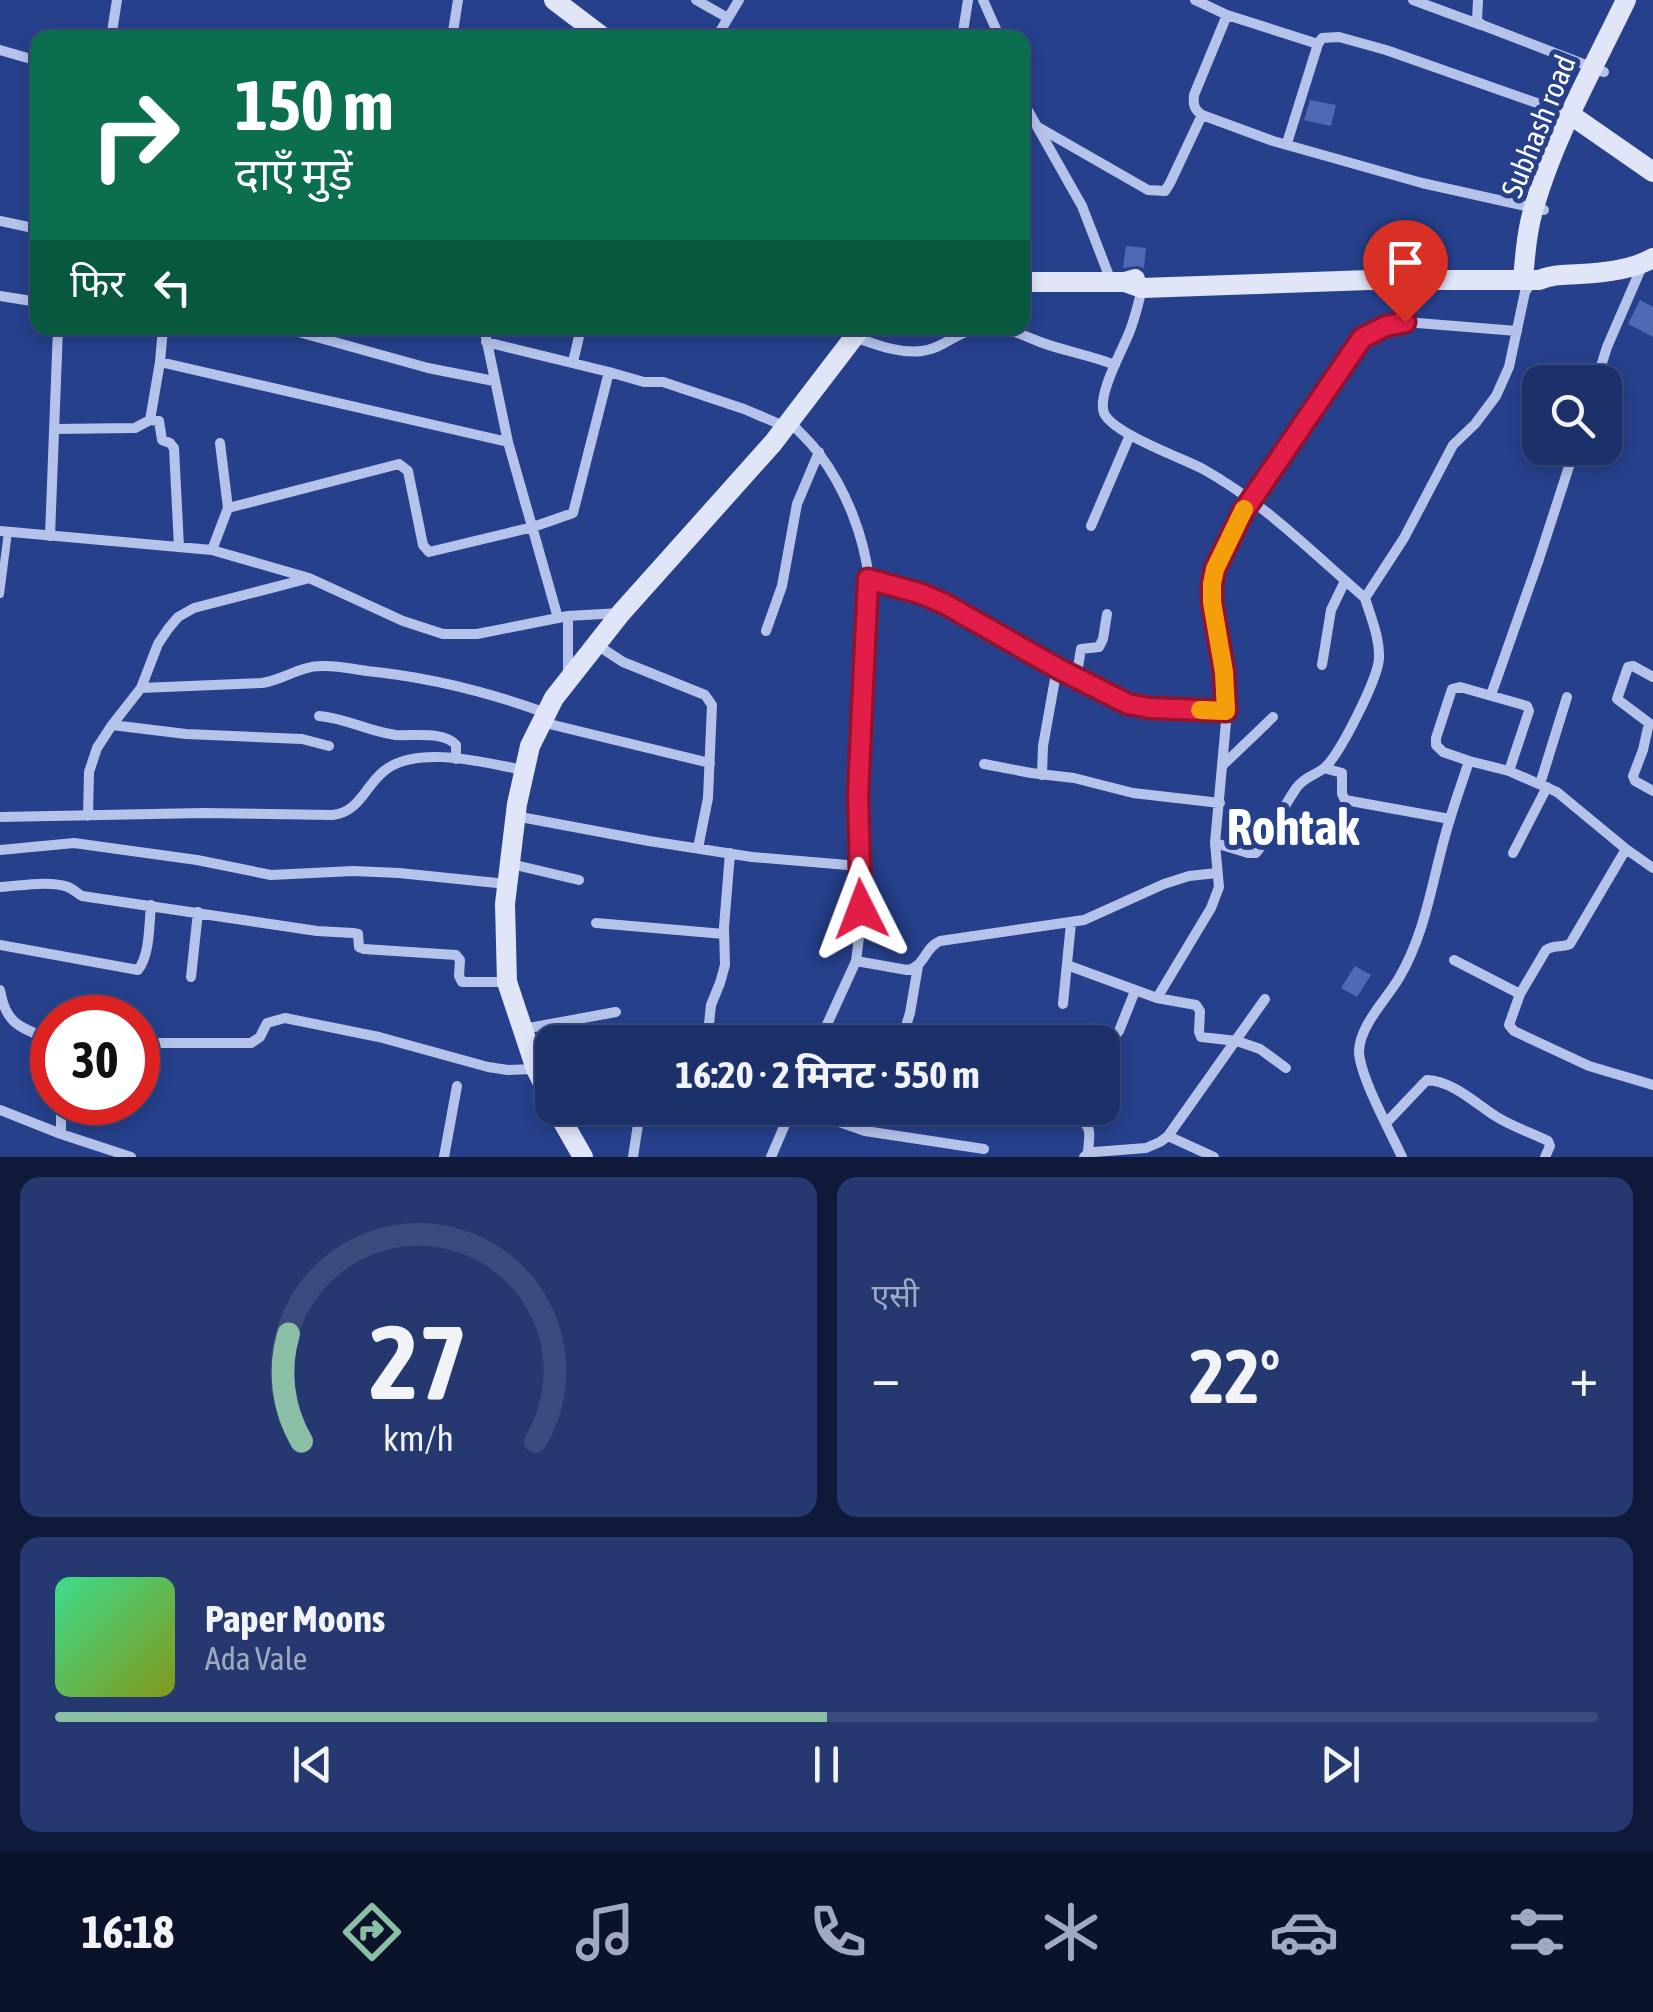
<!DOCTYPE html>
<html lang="hi">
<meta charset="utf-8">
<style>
:root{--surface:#1c3069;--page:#25386f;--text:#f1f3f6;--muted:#a0a9c0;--line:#3a4b7d;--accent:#8abfa5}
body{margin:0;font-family:"Asap Condensed","Noto Sans Devanagari",sans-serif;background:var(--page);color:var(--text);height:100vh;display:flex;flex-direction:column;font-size:38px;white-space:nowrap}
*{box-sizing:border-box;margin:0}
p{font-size:32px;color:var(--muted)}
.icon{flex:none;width:55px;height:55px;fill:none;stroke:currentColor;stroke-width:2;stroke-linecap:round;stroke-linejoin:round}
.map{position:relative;height:1157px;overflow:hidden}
.drawer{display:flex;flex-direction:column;gap:20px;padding:20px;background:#0f1a3a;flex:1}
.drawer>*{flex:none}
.banner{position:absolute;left:30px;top:30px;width:1000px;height:305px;border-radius:20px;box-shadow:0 5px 15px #0003,0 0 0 2px var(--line);background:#0b6e4f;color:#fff;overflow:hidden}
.fabs{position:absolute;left:1522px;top:365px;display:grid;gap:20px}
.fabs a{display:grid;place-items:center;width:100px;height:100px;border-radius:20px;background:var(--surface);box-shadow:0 5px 15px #0003,0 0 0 2px var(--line);font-size:50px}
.speed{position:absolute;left:30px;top:995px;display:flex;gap:20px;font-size:50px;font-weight:700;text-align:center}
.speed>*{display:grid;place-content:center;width:130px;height:130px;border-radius:50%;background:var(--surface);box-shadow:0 5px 15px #0003,0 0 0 2px var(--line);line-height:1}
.speed .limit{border:15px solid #d22;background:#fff;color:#111}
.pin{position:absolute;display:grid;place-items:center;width:85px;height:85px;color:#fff;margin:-102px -42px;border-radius:50% 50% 50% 0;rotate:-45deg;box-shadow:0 0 10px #0007}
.pin .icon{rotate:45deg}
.me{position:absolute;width:110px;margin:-55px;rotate:357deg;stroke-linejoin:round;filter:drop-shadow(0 0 8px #0008)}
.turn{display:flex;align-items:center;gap:35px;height:210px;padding:0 40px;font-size:45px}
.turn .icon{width:130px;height:130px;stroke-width:2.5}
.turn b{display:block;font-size:70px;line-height:85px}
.then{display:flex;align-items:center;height:95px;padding:0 40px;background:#0003;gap:20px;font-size:38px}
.big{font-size:75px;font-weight:700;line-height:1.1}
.drawer .widget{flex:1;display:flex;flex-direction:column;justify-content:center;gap:15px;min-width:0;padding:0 35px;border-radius:20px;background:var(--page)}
.drawer .dial{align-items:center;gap:0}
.dial svg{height:260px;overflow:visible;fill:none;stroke:var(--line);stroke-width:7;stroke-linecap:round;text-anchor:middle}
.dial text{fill:var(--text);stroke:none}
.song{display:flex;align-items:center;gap:30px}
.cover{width:120px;height:120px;border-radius:15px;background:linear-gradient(135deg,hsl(150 70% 55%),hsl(70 70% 35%))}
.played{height:10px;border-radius:5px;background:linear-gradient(90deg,var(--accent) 50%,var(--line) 50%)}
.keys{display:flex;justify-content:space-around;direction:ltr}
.heat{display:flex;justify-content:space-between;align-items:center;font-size:55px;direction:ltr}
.drawer .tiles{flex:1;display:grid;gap:20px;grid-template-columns:1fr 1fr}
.widget:last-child{grid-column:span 2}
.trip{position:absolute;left:535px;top:1025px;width:585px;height:100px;border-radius:20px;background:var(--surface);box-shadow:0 5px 15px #0003,0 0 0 2px var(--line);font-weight:700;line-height:100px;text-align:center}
.menu{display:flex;height:160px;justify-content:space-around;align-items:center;background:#0b132a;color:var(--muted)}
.menu .icon{width:70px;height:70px}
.menu .selected{color:var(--accent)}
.menu b{font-size:45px;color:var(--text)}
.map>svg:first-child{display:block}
</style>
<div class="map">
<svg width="1653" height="1157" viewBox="0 0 1653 1157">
<rect width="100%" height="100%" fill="#26408c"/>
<path fill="#4f69b3" d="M1310,100L1336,105L1331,126L1304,120Z
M1126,246L1146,248L1144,268L1137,266L1123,268Z
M1640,300L1653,307V337L1628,324Z
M1355,966L1371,975L1357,997L1341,988Z"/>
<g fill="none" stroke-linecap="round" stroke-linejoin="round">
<path stroke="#b5c3ea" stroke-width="8" d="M0,594L8,532"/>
<path stroke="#b5c3ea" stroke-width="10" d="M696,0L728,18
M983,0L1000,38
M1195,0L1227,15L1318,44
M1413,0L1481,25
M1478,0L1477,20L1482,25L1604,72
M1227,15L1194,95C1193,105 1194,109 1202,115L1273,141L1422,183L1544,210
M111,38L117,0
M452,38L458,0
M716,38L739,0
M858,38V36
M962,38L968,0
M0,50L38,61
M1022,100L1082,206L1111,281
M1038,127L1148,190L1165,191L1170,183L1202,115
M1287,143L1318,44L1322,38L1339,37L1386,50L1571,115
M0,221L38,229
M1142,289C1138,304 1135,319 1129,333C1122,351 1097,395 1104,413C1112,433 1182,458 1203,469C1264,503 1313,553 1365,598
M0,296L38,302
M163,328L160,362L150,420L159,421L162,440L170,443L174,448L179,547
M284,328L428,368L494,381
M484,328L508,442L558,618
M854,337C875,344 899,354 922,351C950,347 959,325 995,328C1011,329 1025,336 1040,342C1064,351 1090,355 1115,365
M486,342L609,372L644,382H663L744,409L784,426
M160,362L508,442
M573,362L581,328
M1596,382L1607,347L1643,264
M788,420C799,432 811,442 820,455C846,490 864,536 869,579L858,795L861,909L859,937L856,961L819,1042
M54,429L135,428L150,420
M228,508L399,464L408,471L423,545L429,552L533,527L573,513L609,372
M1091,526L1130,435
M0,531L212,550L309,578L403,621L443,634H477L568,616L620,613
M50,536L58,328
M212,550L228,508L220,443
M869,579L923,594L945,603L1057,668L1110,697L1128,704L1150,707L1227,711
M568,616V674
M766,631L782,586L797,504L819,452
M597,645L623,662L705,695L712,705L708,798L698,848
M1322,665L1331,610L1345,581
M1653,677L1633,666L1628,667L1617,699L1649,723L1643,750L1633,776L1635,781L1653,791
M1076,679L1081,649L1099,647L1103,639L1107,614
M141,688L262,683C283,680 300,666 321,666C336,665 352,669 367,671C428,677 488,692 546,713
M1491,695L1539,559L1575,448
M319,716C346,718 369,732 396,735C414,736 444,731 456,745V759
M541,722L710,763
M112,725L186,734L302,739L329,746
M984,764L1031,773L1074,778L1133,793L1220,803
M1223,765L1273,717
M1324,768L1342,773V794L1345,800L1450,819
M1509,771L1557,792L1626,849L1653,868
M1042,775L1043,746L1057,668
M1540,784L1567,697
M88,816L89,772L97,748L112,725L141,688L158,644L168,629L178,617L194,608L306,579
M515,816L649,841L752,857L859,866
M0,817L203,813L332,815C359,813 365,786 384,771C417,744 486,763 523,770
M1215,843L1248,853H1256C1272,833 1282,808 1297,787C1305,777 1313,776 1323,769C1339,757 1377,680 1379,659C1380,638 1371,618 1365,598L1404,538L1453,445L1475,424L1496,396L1509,367L1525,292L1533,280
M1626,849L1570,944C1562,948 1554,944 1546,950L1520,994L1509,1025L1514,1031L1589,1066L1653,1085
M0,850L74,843L197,860L271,875L353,871L399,873L507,884
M1513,853L1547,787
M511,864L579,880
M0,887C19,886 50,880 68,887C73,889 77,893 82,896L317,931L353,933L358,934L359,947L364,949L456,955L460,960L459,976L462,982H507
M596,923L724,934
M0,945L138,970C150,955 149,925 151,905
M1454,960L1520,994
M856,961L907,970C925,967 924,948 940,941L1084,920L1164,884L1189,876L1217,873
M1067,965L1157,998L1196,1005L1200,1011L1199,1032L1201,1037L1237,1041L1260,1049L1286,1068
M191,977L198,912
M0,990C6,1026 22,1028 52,1040
M1157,998L1211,908L1219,887L1215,843L1227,711L1224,672L1212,601V584L1215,569L1243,512L1362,338L1386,326L1405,322L1517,331
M1063,1004L1071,923
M523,1029L616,1012
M707,1042L711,1005L720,983L725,965L724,927L730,853
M901,1042L910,1013L918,966
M138,1043H251L260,1037L267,1023L285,1018L379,1037L488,1067L508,1070L535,1069
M1102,1050L1119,1031L1135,991
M61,1102V1134
M612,1108L681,1117L685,1115L688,1108
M799,1108L865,1131L984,1149
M1075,1108L1076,1116C1094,1128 1089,1133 1088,1153
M0,1110L61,1134L131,1157
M1386,1123L1424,1083L1427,1080C1453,1081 1476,1104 1497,1117C1513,1127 1532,1133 1548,1141L1550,1146L1545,1157
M1168,1136L1265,999
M444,1157L457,1086
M633,1157L640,1111
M771,1157L792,1108
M1084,1157L1088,1153L1094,1152L1146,1148L1160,1142L1168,1136L1214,1157
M1402,1157C1391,1133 1359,1075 1359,1051C1360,1025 1386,1000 1399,978C1428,929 1433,872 1450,819C1456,799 1463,780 1469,761L1509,771L1529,711L1527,706L1460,687L1452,689L1436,738V745L1443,752L1469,761"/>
<path stroke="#e0e6f8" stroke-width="20" d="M554,0L604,38
M1571,115L1653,172
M1523,280C1525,256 1527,228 1535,204C1556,133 1594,67 1626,0
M1022,282H1125L1135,279
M1125,282L1142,288L1369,280H1539C1553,274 1565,275 1580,274C1602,273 1634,269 1653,258
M552,1102L536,1069L507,982L505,904L517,804L530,746L554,698L621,613L773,443L861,328
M555,1108L583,1157"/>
</g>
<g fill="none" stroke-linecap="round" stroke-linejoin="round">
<defs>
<path id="route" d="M861,909L858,795L868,579L922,594L945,604L1057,668L1128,704L1150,708L1226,711L1224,672L1212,602V584L1215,569L1243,512L1362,338L1386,326L1405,322"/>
</defs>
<use href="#route" stroke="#92132f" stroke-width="25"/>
<use href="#route" stroke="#e11d48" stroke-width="18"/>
<path stroke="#f59e0b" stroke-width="18" d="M1200,710L1226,711L1224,672L1212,602V584L1215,569L1244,509"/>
</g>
<g text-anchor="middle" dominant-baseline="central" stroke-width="10" stroke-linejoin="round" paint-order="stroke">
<g font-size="30" fill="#fff" stroke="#26408c">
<text transform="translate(1538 126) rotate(-68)">Subhash road</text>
</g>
<g font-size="50" font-weight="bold" fill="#fff" stroke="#26408c">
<text x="1293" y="827">Rohtak</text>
</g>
</g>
</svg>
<div class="fabs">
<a><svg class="icon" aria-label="search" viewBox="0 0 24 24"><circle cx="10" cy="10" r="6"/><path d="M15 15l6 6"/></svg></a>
</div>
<div class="speed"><div class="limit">30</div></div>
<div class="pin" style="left:1405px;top:322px;background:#d93025"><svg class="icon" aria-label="arrive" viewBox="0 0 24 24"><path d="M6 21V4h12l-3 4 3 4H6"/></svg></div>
<svg class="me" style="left:861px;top:909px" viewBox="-20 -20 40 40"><path d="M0-17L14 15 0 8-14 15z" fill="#e11d48" stroke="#fff" stroke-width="4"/></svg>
<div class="trip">16:20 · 2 मिनट · 550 m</div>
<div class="banner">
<div class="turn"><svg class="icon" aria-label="right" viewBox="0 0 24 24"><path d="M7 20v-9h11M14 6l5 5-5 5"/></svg><div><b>150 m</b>दाएँ मुड़ें</div></div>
<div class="then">फिर<svg class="icon" aria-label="left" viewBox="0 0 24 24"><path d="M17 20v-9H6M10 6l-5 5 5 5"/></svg></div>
</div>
</div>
<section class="drawer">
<div class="tiles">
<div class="widget dial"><svg viewBox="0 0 100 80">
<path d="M14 69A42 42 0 1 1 86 69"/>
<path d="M14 69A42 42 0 0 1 10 36" stroke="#8abfa5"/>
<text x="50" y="56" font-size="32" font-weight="700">27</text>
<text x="50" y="72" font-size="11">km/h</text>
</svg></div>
<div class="widget"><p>एसी</p>
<div class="heat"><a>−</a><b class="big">22°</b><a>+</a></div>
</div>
<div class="widget">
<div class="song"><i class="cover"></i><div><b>Paper Moons</b><p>Ada Vale</p></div></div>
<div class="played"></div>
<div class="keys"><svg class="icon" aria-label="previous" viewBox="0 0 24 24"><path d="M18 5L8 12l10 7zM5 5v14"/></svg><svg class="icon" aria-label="pause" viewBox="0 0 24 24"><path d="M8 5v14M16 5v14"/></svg><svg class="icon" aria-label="next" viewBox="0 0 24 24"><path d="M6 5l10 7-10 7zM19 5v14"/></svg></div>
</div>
</div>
</section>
<nav class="menu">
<b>16:18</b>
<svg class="icon selected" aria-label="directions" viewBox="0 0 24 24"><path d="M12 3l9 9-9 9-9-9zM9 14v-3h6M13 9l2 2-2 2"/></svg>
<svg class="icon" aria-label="music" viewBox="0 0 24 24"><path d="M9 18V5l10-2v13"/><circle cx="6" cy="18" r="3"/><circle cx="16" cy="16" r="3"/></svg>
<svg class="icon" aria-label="phone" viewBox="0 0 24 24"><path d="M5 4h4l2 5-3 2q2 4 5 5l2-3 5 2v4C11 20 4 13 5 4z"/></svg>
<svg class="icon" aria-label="climate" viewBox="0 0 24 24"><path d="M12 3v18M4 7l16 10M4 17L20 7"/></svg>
<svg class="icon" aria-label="car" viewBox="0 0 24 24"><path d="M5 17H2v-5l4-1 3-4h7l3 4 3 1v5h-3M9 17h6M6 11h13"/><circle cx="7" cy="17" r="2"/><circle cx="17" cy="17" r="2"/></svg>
<svg class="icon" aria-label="filters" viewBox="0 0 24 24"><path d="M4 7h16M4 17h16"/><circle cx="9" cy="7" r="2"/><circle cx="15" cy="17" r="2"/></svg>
</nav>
